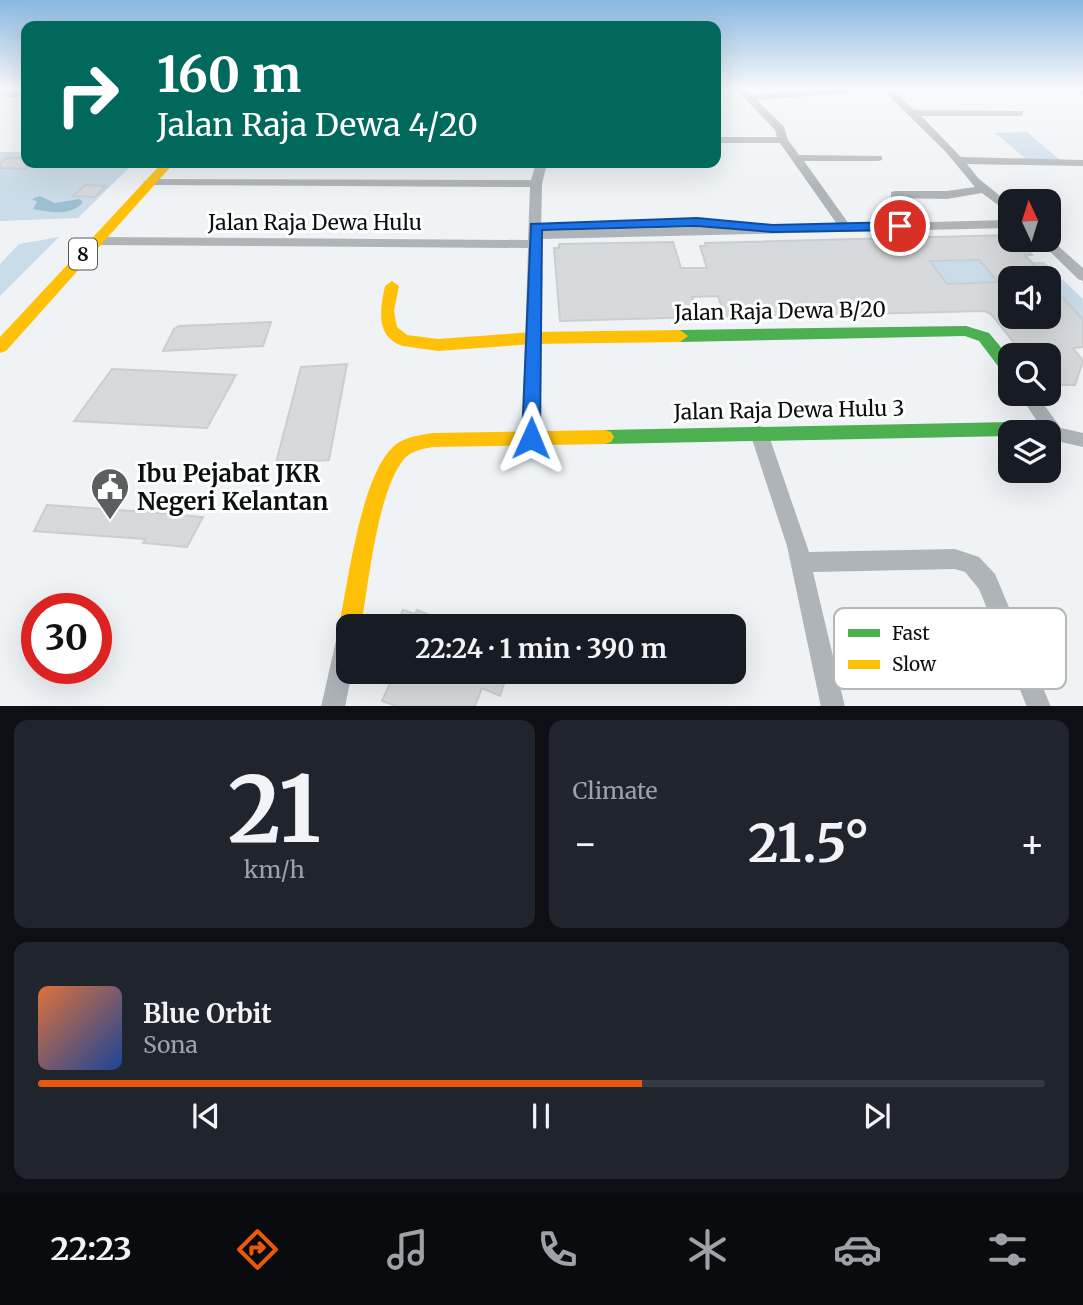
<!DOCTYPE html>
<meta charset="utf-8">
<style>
:root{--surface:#171b24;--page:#20242c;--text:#f1f3f6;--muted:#9ea1a6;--line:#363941;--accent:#ea580c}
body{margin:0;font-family:Merriweather,serif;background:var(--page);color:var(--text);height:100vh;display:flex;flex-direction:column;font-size:26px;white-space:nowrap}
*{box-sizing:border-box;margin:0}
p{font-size:23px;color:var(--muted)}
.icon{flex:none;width:38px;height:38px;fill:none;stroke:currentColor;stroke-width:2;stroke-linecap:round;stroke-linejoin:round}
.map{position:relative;height:706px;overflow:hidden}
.details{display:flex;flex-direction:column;gap:14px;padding:14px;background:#0d0f14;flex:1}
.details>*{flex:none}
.hud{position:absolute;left:21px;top:21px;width:700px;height:147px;border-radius:14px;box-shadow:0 7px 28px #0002;background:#00695c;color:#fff;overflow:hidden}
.needle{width:46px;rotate:356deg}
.tools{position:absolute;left:998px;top:189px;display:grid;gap:14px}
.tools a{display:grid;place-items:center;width:63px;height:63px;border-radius:14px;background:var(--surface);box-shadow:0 7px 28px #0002;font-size:35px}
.speed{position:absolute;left:21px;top:593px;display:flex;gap:14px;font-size:35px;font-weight:700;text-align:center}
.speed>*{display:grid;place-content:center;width:91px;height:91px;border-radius:50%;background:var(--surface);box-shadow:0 7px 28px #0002;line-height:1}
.speed .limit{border:10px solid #d22;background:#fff;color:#111}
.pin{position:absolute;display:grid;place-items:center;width:60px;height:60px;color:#fff;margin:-30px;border:4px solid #fff;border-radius:50%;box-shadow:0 2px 7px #0007}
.me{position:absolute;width:77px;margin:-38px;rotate:1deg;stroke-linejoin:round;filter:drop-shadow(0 0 5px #0008)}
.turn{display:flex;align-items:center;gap:24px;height:147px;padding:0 21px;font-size:32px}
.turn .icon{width:91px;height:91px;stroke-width:2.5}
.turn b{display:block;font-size:49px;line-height:60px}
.big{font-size:52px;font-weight:700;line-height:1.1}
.details .widget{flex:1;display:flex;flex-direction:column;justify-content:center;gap:10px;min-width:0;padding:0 24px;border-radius:14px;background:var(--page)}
.details .dial{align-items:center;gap:0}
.dial b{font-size:91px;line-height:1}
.song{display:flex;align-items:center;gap:21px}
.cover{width:84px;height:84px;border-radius:10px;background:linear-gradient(135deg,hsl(20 70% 55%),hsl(220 70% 35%))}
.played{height:7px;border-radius:4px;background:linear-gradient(90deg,var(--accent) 60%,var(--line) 60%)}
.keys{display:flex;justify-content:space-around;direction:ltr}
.heat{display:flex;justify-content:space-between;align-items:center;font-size:38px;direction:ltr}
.details .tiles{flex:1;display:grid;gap:14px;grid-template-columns:1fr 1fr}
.widget:last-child{grid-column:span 2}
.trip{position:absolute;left:336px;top:614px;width:410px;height:70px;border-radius:14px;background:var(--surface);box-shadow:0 7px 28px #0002;font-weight:700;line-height:70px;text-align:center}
.dock{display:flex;height:112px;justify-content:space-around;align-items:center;background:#090b0e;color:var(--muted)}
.dock .icon{width:49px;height:49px}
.dock .active{color:var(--accent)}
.dock b{font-size:32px;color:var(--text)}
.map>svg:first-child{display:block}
</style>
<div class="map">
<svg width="1083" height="707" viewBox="0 0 1083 707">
<rect width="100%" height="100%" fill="#eff3f6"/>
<path fill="#cadce8" d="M1027,132L1060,160L1026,159L995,133Z
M0,152H26V163H134L78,218L0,221Z
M59,237L0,296V264L19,244Z
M979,260L998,282L947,284L930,261Z
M1031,262H1044L1083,299V320L1057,290H1048L1051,284Z"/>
<path fill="#9dbfd4" d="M40,196L55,203L79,199L83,202C71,217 49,212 33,209L37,202L32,199Z"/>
<path fill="#d7dadc" stroke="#cbced1" stroke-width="2" fill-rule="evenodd" d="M7,158H26V169L0,168V163Z
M85,185L106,186L95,197L73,196Z
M1010,235V240L1021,243L1032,255H1025L1046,278H1010V317H1048V281L1083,320V347L1073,348L1083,361L1075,385H1057L1048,380V355H1024L991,314L985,311L725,317L718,296L692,297L699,317L560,321L554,248H559V244L673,242L681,268H707L700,246H706L705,243ZM979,260L998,282L947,284L930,261Z
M271,322L263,346L163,351L174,329L179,326Z
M347,364L329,460L276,463L301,367Z
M112,369L157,371L236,375L207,428L74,421Z
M47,505L160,513L203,517L187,547L143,543L145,539L34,531Z
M403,610L415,614L417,610L457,626H395Z
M369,672H508L500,696L482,688L475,706H396L382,701L391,681Z"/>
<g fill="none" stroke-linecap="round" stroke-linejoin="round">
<path fill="#aeb4b8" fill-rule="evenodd" d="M6,89L26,91V97H3L1,95Z
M736,89H746L752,95L825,89H865L860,92L757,100L784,127L788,140L799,155L882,156V160L878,161H804L849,224L1010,220V228L541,239L540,438L537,443L531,445L525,443L522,438L528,248L94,245L87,241L94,237L528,240L530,187L149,185L143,182L149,179L531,180L536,163H547L542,184L541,231L837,224L780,143H716V137H777L775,130Z
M882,89H892L914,110L1023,111V115L1019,116H921L961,157L1083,160V166L967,164L978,178L1010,204V214L982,193L947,199L891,198V192L895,191H947L975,187L945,151Z
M1074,89H1083V95Z
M1048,237L1083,268V281L1078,279L1038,240H1048Z
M1019,394H1036L1061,428L1083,433V447L1048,439V432H1039L1041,427Z
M759,426L765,428L768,433L809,552L955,549L979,557L995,574L1051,707H1027L979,589L965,572L955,569L813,572L845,707H821L787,546L750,433L753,428Z
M348,625L352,626H348V672H352L345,707H321L337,636L340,628Z"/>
<path fill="#4caf50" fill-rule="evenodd" d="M966,326L989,333L1010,358V376L1004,374L979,341L965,336L680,342L672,336L680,330Z
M1012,422L1053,427L1056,432L1053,437L1048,439V432H1010V436L605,444L599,442L596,437L599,432L605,430Z"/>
<path fill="#ffc107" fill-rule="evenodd" d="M162,163H174L6,351L0,353V337Z
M392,281L399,286L394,311L397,327L407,335L438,339L533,332L680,330L688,336L680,342L533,344L438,351L403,346C375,337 380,309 385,286Z
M605,430L611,432L614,437L611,442L605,444L433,447C422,449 411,451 404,459C377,492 369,583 361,626H348V636L342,634L339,626C348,582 361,477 393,447C403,437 420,435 433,433Z"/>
</g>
<linearGradient id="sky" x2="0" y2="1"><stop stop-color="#8ab8e0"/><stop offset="0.47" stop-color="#f8fafb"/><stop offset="1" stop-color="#f8fafb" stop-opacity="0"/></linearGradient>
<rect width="1083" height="188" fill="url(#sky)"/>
<path fill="#1a73e8" stroke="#114b97" stroke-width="2" d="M697,218L773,225L900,222L906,226L900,230L773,232L697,226L542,230L540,438L531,445L525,443L522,438L531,224Z"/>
<defs>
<symbol id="civic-pin" viewBox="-11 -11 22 30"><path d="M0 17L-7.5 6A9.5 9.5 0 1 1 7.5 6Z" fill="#5b5f60" stroke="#fff"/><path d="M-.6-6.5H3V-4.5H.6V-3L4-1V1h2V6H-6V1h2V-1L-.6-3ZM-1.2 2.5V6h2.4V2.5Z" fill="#fff"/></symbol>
</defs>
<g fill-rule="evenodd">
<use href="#civic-pin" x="88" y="465" width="44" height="60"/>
</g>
<g text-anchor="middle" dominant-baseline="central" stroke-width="6" stroke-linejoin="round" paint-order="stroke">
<rect fill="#fff" stroke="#555758" stroke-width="2" x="69" y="238.5" width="28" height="31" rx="5"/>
<g font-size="19" font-weight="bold" fill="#0c0f10">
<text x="83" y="254">8</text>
</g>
<g font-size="21" fill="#0c0f10" stroke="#fff">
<text x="315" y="222">Jalan Raja Dewa Hulu</text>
<text transform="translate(780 311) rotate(-1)">Jalan Raja Dewa B/20</text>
<text transform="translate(789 410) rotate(-1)">Jalan Raja Dewa Hulu 3</text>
</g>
<g font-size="24" font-weight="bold" fill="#0c0f10" stroke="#fff" text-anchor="start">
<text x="137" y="473">Ibu Pejabat JKR<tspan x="137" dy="28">Negeri Kelantan</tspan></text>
</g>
</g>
<rect x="834" y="608" width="232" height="81" rx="10" fill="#fff" stroke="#b6b7b7" stroke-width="2"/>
<rect x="848" y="629" width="32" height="8" fill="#4caf50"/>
<rect x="848" y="660" width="32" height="9" fill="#ffc107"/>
<g font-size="19" fill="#0c0f10">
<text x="892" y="640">Fast</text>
<text x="892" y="671">Slow</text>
</g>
</svg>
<div class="tools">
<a><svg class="needle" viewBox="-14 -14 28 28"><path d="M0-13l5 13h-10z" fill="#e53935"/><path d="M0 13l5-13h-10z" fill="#9ea1a6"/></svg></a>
<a><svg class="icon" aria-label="sound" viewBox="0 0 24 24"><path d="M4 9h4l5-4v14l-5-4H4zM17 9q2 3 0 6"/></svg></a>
<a><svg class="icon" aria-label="search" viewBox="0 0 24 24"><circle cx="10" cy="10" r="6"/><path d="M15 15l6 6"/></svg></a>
<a><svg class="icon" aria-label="layers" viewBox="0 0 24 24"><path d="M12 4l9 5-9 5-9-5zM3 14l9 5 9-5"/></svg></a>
</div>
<div class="speed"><div class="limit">30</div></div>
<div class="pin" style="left:900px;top:226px;background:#d93025"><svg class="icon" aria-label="arrive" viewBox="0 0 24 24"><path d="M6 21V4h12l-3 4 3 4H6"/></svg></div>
<svg class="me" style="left:531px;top:438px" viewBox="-20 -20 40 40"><path d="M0-17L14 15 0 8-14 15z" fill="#1a73e8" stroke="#fff" stroke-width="4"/></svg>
<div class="trip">22:24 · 1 min · 390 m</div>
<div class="hud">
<div class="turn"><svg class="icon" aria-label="right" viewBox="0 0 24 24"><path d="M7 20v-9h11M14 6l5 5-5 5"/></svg><div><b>160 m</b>Jalan Raja Dewa 4/20</div></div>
</div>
</div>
<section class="details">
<div class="tiles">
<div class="widget dial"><b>21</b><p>km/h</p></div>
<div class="widget"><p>Climate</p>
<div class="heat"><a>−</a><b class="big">21.5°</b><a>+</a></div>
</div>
<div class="widget">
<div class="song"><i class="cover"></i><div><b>Blue Orbit</b><p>Sona</p></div></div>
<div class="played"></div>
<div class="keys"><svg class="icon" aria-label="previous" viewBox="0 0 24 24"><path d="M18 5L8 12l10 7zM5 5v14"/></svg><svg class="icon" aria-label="pause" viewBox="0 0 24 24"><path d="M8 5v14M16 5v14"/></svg><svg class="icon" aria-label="next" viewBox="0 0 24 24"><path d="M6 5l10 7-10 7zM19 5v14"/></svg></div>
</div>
</div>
</section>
<nav class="dock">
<b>22:23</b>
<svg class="icon active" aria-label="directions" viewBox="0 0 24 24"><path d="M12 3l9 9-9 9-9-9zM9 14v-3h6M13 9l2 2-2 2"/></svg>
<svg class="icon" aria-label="music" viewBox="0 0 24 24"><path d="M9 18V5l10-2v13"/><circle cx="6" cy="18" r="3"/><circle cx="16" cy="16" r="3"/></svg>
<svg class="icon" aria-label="phone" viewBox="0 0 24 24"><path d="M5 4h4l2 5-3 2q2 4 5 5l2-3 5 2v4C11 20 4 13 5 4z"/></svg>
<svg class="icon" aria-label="climate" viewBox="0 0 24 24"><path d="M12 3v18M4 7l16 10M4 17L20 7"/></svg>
<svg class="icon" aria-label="car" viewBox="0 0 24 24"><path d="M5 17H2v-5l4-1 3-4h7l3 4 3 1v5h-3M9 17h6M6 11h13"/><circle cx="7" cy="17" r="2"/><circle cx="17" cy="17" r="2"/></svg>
<svg class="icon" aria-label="filters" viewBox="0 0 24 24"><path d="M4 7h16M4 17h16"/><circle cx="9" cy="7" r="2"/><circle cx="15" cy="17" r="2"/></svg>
</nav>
